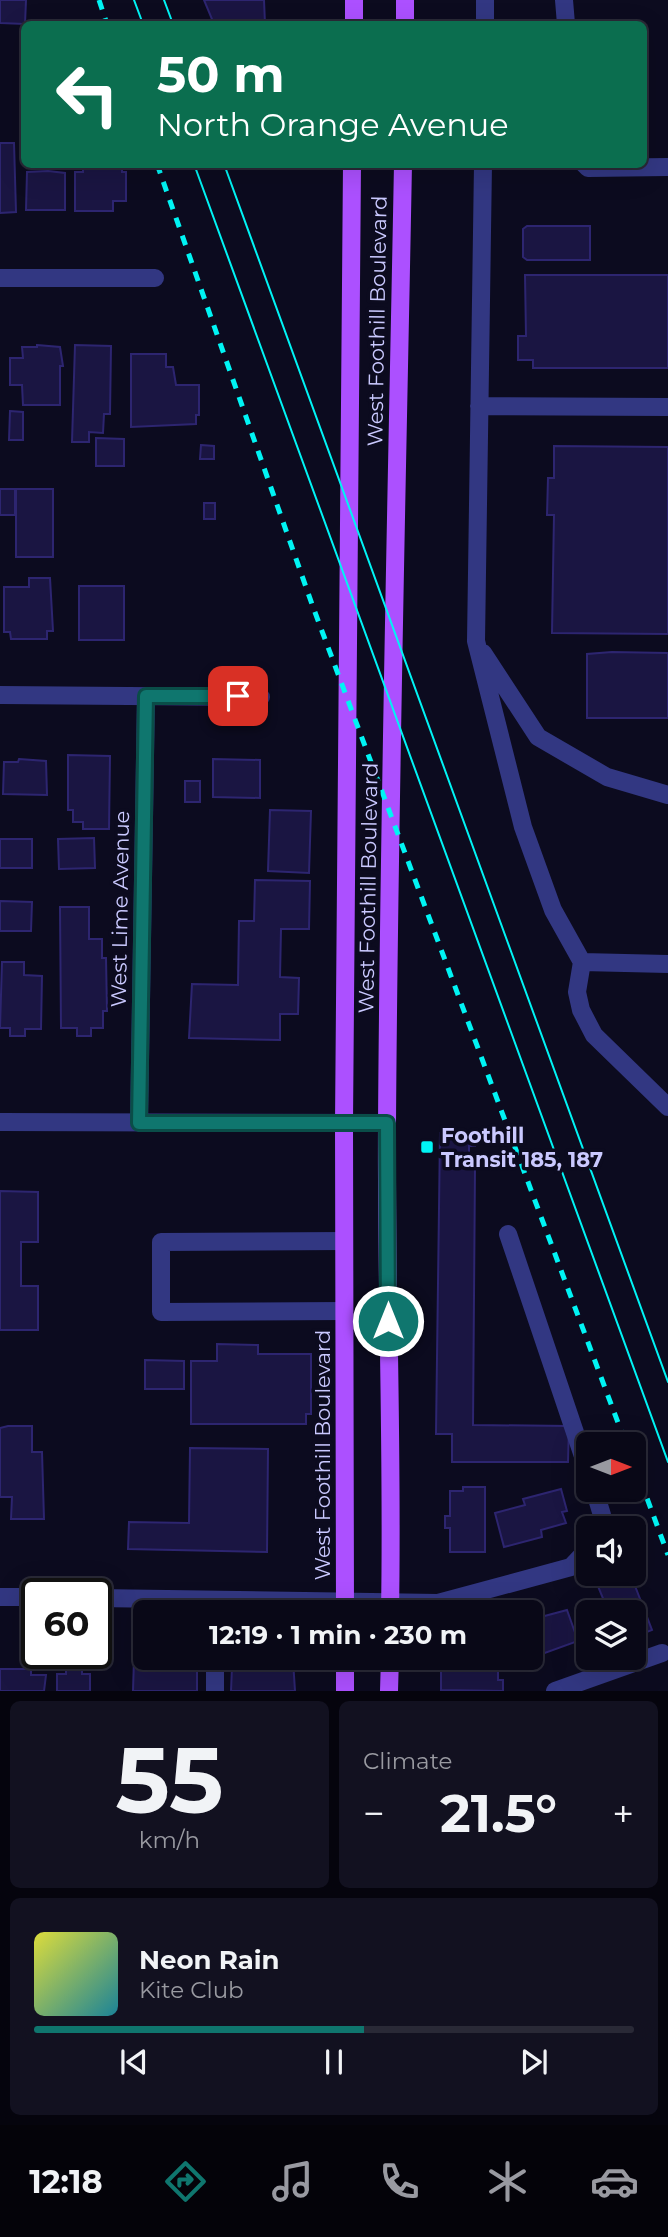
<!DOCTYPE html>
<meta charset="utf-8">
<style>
:root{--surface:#090817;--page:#121120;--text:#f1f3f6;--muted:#999aa1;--line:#292936;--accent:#0f766e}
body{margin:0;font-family:Montserrat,sans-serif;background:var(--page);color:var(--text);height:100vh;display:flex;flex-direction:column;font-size:26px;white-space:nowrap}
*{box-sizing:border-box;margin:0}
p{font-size:23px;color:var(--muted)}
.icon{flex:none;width:38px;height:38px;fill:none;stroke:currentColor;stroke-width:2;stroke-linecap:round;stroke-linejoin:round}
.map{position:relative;height:1691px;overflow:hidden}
.panel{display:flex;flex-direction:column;gap:10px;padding:10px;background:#05040d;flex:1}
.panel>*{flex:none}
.hud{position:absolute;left:21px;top:21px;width:626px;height:147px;border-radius:10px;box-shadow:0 7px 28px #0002,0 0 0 2px var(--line);background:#0b6e4f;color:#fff;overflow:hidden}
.needle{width:46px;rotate:90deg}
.buttons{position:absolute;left:576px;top:1432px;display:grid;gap:14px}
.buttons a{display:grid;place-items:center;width:70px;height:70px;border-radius:10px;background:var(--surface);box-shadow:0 7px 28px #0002,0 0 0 2px var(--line);font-size:35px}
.speed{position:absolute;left:21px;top:1578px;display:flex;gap:14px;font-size:35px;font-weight:700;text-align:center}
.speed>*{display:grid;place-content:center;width:91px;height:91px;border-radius:50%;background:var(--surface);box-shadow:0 7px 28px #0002,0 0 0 2px var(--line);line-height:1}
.speed .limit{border:4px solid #111;border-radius:10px;background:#fff;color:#111}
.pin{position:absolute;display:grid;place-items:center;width:60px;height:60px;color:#fff;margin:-30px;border-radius:14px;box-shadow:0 4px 10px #0006}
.me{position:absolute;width:77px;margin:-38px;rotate:0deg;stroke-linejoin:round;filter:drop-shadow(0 0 5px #0008)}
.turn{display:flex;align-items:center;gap:24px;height:147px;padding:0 21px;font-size:32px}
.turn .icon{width:91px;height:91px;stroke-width:2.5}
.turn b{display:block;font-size:49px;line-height:60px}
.big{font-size:52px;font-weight:700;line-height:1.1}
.panel .widget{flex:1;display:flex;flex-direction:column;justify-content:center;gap:10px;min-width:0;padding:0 24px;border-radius:10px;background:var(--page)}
.panel .dial{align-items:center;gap:0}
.dial b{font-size:91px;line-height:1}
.song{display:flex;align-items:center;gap:21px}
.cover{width:84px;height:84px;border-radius:10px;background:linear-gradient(135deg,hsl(60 70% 55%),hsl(190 70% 35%))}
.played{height:7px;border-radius:4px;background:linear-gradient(90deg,var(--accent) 55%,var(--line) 55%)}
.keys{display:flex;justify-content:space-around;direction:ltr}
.heat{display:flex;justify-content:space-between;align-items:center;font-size:38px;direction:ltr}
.panel .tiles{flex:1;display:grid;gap:10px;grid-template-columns:1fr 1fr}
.widget:last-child{grid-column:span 2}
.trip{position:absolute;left:133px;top:1600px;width:410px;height:70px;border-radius:10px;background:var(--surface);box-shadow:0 7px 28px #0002,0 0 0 2px var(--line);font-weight:700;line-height:70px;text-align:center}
.tabs{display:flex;height:112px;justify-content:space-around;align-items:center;background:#040309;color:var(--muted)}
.tabs .icon{width:49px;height:49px}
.tabs .current{color:var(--accent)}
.tabs b{font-size:32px;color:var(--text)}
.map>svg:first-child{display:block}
</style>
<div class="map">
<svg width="668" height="1691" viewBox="0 0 668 1691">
<rect width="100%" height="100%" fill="#0c0b1f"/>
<path fill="#1a1542" stroke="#2d2570" stroke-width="2" d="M0,0H26L25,24L0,23Z
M204,0H264L265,24H214Z
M0,143H14L16,212L0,213Z
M83,164H122V172H126V201H113V211H75V172H83Z
M48,171L65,173V210H26L27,172Z
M527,226H590V260H527L523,257V229Z
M525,275H668V368H533V360H518V336H526Z
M37,345L60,347L63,366H60V405H23L22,385H10V358H23L22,347H37Z
M75,345L111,346L110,414H104L103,433L89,432V442H72Z
M131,354H166V367H173L176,385H199V415H196V424L131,427Z
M10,411L23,412V440H9Z
M96,438L124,439V466H96Z
M201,445L214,446V459H200Z
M554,446L668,447V634L552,633L554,515H547L548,478H554Z
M0,489H15V515H0Z
M16,489H53V557H16Z
M204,503H215V519H204Z
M29,578H50L53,631H47V639H11L10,632H4V587H29Z
M79,586H124V640H79Z
M612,652L668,653V718H587V654Z
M68,755L110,756L109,829H83V822H73V810H68Z
M19,759L46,761L47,795L3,794L4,762H18Z
M213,759L260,760V798L213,797Z
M185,781H200V802H185Z
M270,810L311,811L309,873L268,871Z
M94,838L95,868L59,869L58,839Z
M0,839H32V868H0Z
M255,880L310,881L309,929H281L280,977L299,978L298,1014H280V1040L189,1038L192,984L238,985L239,921H254Z
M0,901L32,902L31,931H0Z
M60,907H89V939H102V958H106L107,1011H103V1028H91V1036H77V1028H61Z
M2,962H24V975L42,976L41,1029H25V1036H10V1028H0Z
M440,1133L475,1136V1146H469V1167H475L473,1425L569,1426L568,1462H452V1434H436Z
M0,1191L38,1192V1242H21V1286H38V1330H0Z
M217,1344L258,1345V1354H311V1414H306V1424H191V1361H217Z
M145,1360L184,1361V1389H145Z
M8,1426H32V1452H42L44,1519H11L12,1497H0V1428Z
M190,1448L268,1449L267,1552L128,1549L129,1522L189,1523Z
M463,1487H485V1552H450V1528H445V1516H450V1491H463Z
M561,1489L567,1511L562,1512L566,1523L541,1530L542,1537L504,1547L495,1513L525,1505L523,1499Z
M614,1573H630L652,1630L634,1637V1612H602L607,1608L597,1584Z
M567,1610L578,1641L542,1654L540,1648L530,1651V1614L535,1613L537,1618Z
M134,1659H162V1667H197V1691H133Z
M265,1659L293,1660L295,1691H231L232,1667L265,1668Z
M441,1663H498V1680H503V1691L441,1690Z
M66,1668H82V1674H90V1691H57V1674H66Z
M0,1669H31V1675H46L44,1691H0Z"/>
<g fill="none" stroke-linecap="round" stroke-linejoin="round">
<path stroke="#323782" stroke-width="18" d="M564,0L566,24
M485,24V0
M483,164L476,641L523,827L553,910L582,962L577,992L581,1010L594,1035L668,1107
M584,164L588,168L668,167
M0,278H155
M479,406L668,407
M483,653L538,737L607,777L668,795
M0,695L261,697
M582,962L668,964
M0,1122L387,1123
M139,1123L146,696
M508,1234L588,1471
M344,1241L161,1242V1312L344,1311
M594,1489L602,1515L599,1528
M0,1597H37
M96,1598L438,1603L571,1567L588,1549
M215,1657V1691
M555,1691L662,1653"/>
<path stroke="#ac50ff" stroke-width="18" d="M354,24V0
M405,24V0
M345,1612L344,1123L352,164
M390,1612C393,1449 386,1287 387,1125C389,805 397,484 403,164
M345,1691V1657
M389,1691L390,1657"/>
<path stroke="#00f4f4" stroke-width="2" d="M134,0L143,24
M164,0L173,24
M194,164L668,1462
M224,164L668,1382"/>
<path stroke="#00f4f4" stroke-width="5" stroke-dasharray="10 9" stroke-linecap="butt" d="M99,0L107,24
M157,164L313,607L626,1444
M634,1463L668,1555"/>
</g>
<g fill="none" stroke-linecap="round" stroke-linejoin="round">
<defs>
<path id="route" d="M238,696H146L139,1123H387L388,1321"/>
</defs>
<use href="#route" stroke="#0a4d48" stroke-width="18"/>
<use href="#route" stroke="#0f766e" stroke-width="12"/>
</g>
<rect fill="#00f4f4" stroke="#0c0b1f" stroke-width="2.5" x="420" y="1140" width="14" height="14" rx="3.5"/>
<g text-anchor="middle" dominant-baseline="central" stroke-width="7" stroke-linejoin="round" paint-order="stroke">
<g font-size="21" fill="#cac9ff" stroke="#0c0b1f">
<text transform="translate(377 321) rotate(-89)">West Foothill Boulevard</text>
<text transform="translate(368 888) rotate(-89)">West Foothill Boulevard</text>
<text transform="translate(120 909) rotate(-89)">West Lime Avenue</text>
<text transform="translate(322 1455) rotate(-90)">West Foothill Boulevard</text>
</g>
<g font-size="21" font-weight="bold" fill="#cac9ff" stroke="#0c0b1f" text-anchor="start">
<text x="441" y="1135">Foothill<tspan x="441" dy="24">Transit 185, 187</tspan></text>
</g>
</g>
</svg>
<div class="buttons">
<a><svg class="needle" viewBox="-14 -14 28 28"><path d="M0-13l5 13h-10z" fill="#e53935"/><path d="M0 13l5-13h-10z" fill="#999aa1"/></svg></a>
<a><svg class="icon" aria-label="sound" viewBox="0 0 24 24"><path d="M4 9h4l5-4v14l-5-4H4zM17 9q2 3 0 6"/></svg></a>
<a><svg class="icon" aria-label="layers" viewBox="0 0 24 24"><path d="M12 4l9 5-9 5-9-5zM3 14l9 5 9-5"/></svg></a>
</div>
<div class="speed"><div class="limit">60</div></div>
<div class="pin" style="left:238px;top:696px;background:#d93025"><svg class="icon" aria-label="arrive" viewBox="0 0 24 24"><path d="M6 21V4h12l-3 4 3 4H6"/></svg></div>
<svg class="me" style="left:388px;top:1321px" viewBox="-20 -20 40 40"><circle r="17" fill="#0f766e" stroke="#fff" stroke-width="3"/><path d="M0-11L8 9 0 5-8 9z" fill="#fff"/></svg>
<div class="trip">12:19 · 1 min · 230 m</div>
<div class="hud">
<div class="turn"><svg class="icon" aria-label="left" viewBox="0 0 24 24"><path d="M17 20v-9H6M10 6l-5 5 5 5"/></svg><div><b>50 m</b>North Orange Avenue</div></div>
</div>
</div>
<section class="panel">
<div class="tiles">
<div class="widget dial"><b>55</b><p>km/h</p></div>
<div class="widget"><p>Climate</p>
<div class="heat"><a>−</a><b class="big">21.5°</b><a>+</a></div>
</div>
<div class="widget">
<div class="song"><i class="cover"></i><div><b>Neon Rain</b><p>Kite Club</p></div></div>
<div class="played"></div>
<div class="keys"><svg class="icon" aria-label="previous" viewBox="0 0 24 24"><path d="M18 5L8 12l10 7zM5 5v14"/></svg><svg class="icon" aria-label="pause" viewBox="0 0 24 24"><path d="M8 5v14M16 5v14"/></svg><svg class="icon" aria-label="next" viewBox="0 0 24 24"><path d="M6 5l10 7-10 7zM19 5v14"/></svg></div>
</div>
</div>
</section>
<nav class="tabs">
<b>12:18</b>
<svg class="icon current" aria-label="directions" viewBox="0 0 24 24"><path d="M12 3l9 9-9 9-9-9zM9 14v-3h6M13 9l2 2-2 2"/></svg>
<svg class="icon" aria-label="music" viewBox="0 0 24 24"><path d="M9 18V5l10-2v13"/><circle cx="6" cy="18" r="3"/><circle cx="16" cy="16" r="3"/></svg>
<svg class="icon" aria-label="phone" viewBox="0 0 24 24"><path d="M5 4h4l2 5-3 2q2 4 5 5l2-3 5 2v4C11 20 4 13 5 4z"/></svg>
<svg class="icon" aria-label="climate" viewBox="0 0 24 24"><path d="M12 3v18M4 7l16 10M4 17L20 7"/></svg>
<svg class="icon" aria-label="car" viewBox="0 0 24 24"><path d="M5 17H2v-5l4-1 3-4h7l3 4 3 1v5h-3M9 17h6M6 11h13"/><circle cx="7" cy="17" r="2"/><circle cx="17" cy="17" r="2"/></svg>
</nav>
